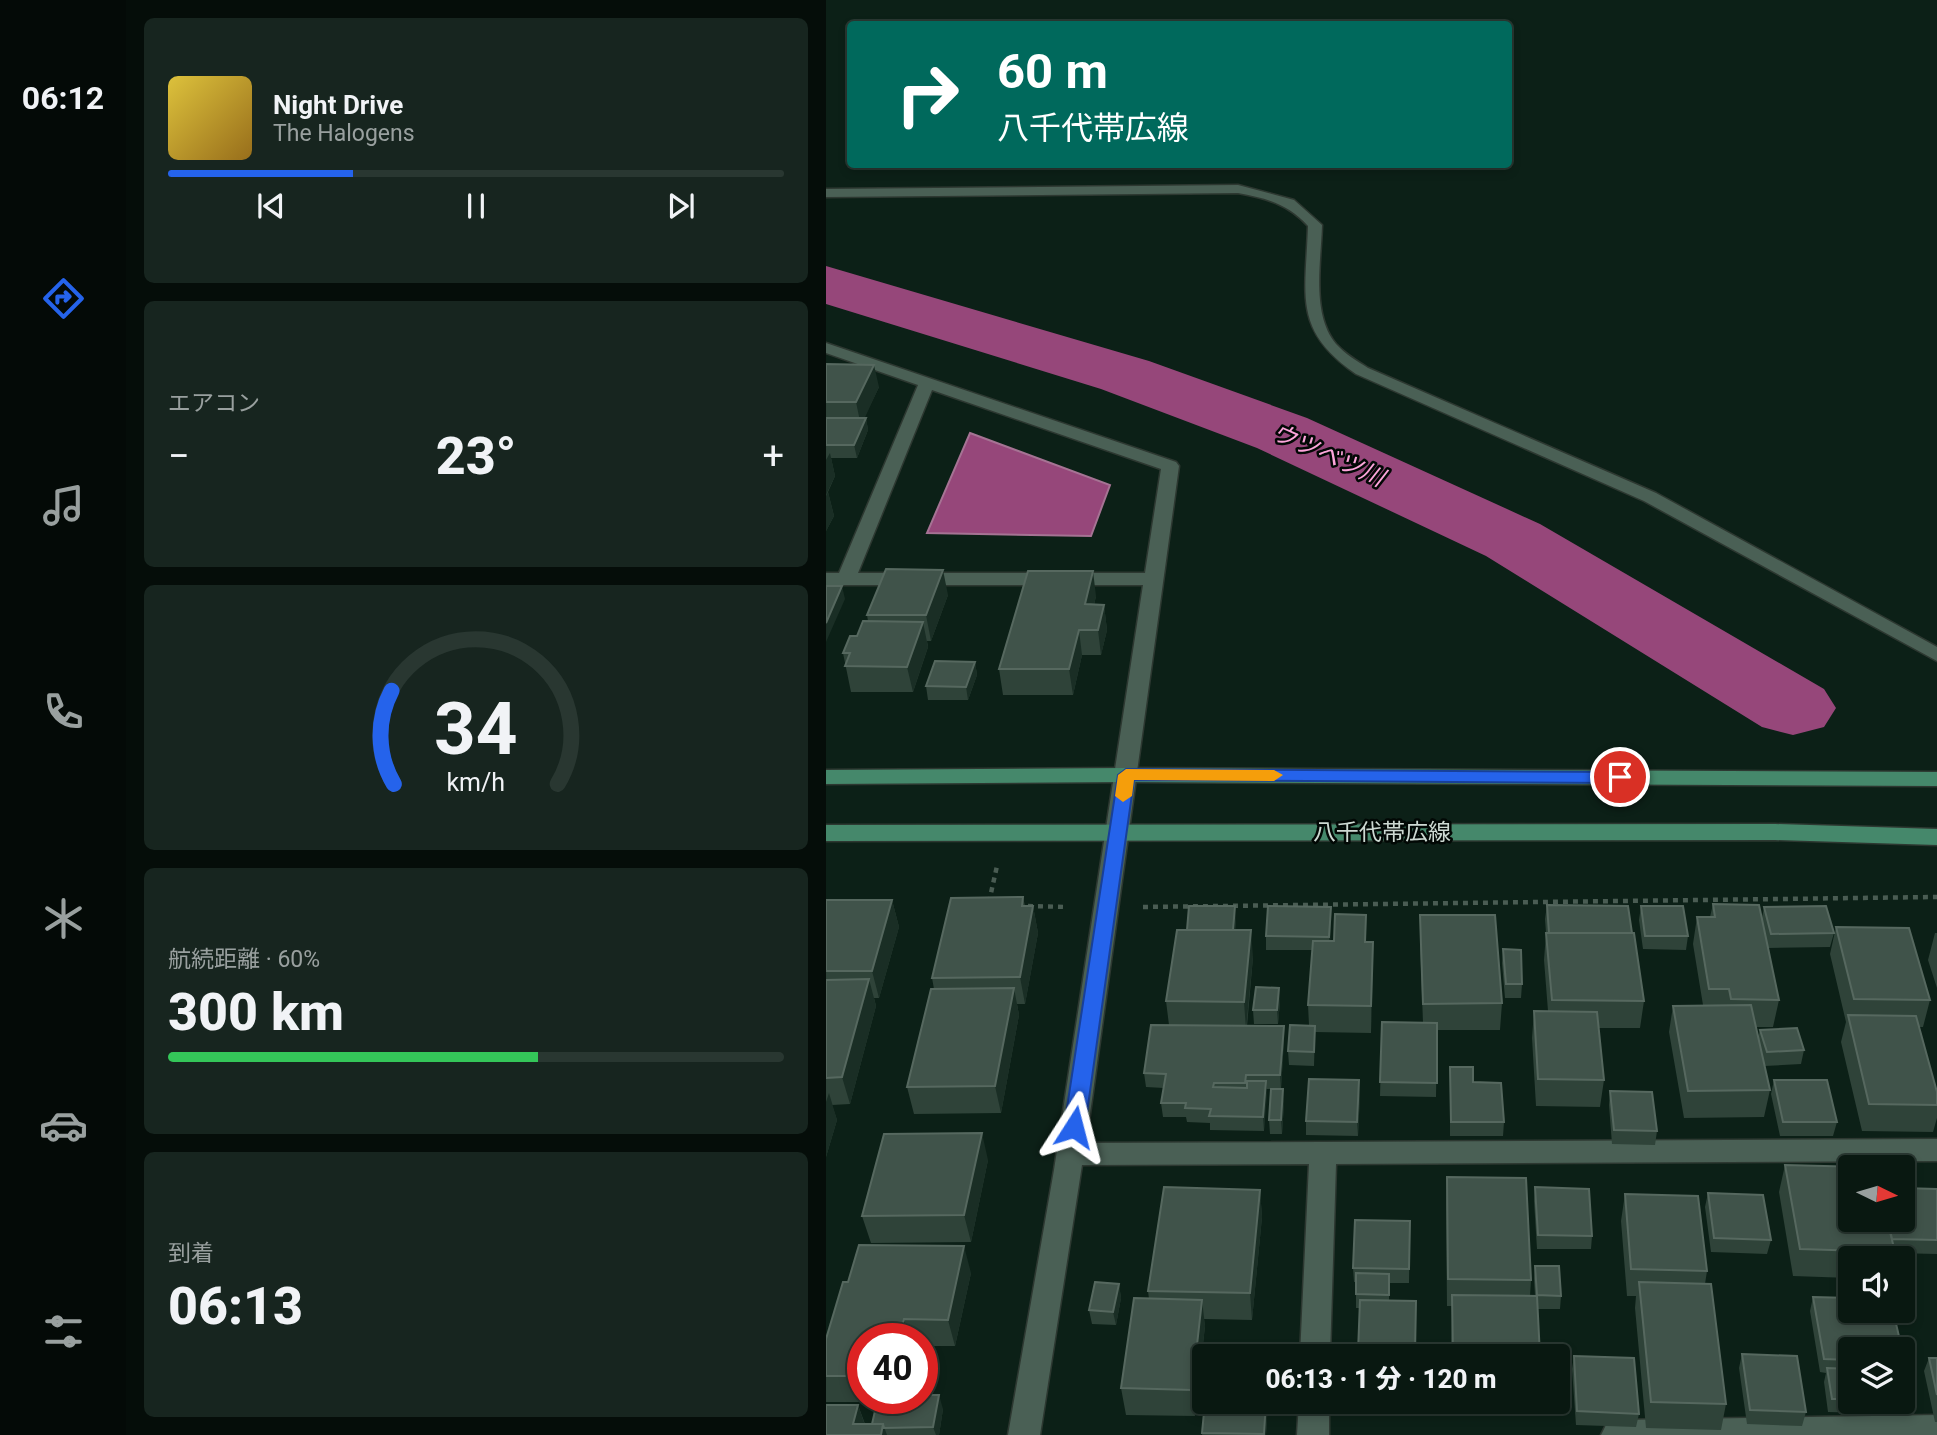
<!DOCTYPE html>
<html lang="ja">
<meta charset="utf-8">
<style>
:root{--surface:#091811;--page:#17251f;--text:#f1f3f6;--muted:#99a09f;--line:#293731;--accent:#2563eb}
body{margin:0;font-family:Roboto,"Noto Sans JP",sans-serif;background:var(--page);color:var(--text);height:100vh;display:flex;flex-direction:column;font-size:26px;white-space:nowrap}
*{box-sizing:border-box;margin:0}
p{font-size:23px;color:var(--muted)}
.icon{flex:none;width:38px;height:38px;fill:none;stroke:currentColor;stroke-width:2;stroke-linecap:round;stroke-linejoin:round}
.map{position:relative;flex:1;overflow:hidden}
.details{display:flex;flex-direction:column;gap:18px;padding:18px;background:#050d09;width:700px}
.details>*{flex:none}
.top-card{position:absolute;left:21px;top:21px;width:665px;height:147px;border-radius:7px;box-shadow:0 4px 10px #0003,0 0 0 2px var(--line);background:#00695c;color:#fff;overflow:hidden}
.needle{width:46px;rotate:95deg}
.controls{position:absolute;left:1012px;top:1155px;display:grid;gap:14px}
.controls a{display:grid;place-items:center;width:77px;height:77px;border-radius:7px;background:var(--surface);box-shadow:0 4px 10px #0003,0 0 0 2px var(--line);font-size:35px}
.speed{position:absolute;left:21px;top:1323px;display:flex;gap:14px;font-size:35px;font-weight:700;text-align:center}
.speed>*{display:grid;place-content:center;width:91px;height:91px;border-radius:50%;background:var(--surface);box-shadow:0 4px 10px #0003,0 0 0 2px var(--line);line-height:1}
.speed .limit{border:10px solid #d22;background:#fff;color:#111}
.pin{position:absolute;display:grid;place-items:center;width:60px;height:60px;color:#fff;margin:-30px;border:4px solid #fff;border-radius:50%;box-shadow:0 2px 7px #0007}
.me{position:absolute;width:77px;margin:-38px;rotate:9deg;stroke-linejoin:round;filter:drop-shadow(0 0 5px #0008)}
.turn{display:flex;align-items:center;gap:24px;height:147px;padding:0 35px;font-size:32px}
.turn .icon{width:91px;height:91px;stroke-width:2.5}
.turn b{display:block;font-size:49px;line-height:60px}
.big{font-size:52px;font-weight:800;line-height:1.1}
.details .card{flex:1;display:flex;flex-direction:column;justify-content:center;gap:10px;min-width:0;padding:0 24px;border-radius:10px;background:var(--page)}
.details .dial{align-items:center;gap:0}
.dial svg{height:182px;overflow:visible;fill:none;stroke:var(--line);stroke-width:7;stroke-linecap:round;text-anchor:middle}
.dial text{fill:var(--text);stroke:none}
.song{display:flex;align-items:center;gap:21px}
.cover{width:84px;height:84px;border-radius:10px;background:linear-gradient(135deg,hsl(50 70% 55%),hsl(40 70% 35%))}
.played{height:7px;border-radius:4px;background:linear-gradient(90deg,var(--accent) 30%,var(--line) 30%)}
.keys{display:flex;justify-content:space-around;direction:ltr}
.heat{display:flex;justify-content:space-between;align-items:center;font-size:38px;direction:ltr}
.charge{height:10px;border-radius:5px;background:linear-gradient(90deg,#34c759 60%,var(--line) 0)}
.trip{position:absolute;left:366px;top:1344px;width:378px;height:70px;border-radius:7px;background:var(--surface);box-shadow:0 4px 10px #0003,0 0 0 2px var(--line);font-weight:800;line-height:70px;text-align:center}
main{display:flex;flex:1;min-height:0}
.menu{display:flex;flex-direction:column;width:126px;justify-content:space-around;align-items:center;background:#040a07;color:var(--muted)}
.menu .icon{width:49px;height:49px}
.menu .selected{color:var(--accent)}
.menu b{font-size:32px;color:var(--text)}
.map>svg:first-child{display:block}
</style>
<main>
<nav class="menu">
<b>06:12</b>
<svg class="icon selected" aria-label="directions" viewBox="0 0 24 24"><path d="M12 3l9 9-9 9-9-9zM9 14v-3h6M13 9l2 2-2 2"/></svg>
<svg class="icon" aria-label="music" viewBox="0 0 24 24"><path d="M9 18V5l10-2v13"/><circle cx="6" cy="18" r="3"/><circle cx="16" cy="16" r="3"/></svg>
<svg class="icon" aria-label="phone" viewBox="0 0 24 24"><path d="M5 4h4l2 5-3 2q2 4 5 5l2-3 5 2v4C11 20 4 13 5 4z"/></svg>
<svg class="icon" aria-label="climate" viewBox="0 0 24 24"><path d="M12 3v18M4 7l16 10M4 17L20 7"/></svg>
<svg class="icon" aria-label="car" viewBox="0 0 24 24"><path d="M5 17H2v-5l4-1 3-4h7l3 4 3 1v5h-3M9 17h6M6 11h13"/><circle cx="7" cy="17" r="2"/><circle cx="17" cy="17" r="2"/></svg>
<svg class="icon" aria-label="filters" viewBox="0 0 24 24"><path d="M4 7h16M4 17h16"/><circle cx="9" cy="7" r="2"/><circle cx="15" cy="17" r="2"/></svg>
</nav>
<section class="details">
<div class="card">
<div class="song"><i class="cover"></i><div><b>Night Drive</b><p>The Halogens</p></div></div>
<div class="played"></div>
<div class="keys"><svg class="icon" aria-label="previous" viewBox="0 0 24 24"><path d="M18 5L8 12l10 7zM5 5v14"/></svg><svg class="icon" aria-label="pause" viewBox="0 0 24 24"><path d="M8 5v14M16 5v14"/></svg><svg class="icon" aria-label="next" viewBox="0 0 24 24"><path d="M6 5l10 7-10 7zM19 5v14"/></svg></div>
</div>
<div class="card"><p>エアコン</p>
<div class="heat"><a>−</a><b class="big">23°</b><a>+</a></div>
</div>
<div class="card dial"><svg viewBox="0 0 100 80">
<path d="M14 69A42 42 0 1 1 86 69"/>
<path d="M14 69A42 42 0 0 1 13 28" stroke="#2563eb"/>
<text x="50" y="56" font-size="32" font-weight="700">34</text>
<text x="50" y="72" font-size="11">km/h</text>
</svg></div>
<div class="card"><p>航続距離 · 60%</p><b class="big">300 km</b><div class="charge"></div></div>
<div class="card"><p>到着</p><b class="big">06:13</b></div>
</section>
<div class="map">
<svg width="1111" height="1435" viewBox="0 0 1111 1435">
<rect width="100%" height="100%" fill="#0c2017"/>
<path fill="#96477a" stroke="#a67394" stroke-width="2" d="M144,433L284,485L265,536L101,533Z"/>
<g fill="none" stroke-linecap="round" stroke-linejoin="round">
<path fill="#96477a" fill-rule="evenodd" d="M0,266L323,361L481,418L714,524L998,689L1010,708L998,727L967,735L936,727L660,556L431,448L275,389L0,304Z"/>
<defs>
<path id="minor" d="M412,185L468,200L496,225C495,262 485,314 510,344C519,354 531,361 542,368L830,493L1111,647V661L818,501L530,374C466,330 480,295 482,226C462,204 440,198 412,193L0,197V189Z
M0,343L350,462L353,466L260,1143L1111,1139V1161L510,1164L504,1356H474L483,1164L256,1165L214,1435H182L228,1170L317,585H0V573H13L92,385L0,353ZM106,390L335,469L319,573H32Z
M473,1402H503V1435H471Z
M1111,1415V1435H775L780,1425L791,1420Z"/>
<path id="major" d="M300,768L1111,772V786L300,782L0,784V770Z
M949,824L1111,829V845L949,840L0,841V825Z"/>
</defs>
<use href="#minor" stroke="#2d3831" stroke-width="3"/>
<use href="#major" stroke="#2d3831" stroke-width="3"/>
<path stroke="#4a5c53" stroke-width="4.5" stroke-dasharray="5 5" stroke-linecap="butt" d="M163,902L171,866
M202,906L242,907
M317,907L1111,897"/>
<use href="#minor" fill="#4a6055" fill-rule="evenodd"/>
<use href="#major" fill="#45886b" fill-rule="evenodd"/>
</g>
<path fill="#2f4339" d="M0,364L53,387L38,418H40L42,430L31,458H5L9,476L2,492L8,516L0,531Z
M122,595L105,641H101L102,647L87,692H25L17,653L42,621L41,615Z
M270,596L268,605H278L281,630L275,655H256L247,695H177L173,669Z
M149,662L151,675L142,700H102L100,686Z
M197,897L199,906H207L212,933L199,1004H191L193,1015L175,1113L88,1114L81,1087L108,989L106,978Z
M0,900H66L73,927L53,998H48L50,1006L24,1104L6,1105L11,1120L0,1157Z
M887,904L936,918L938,907L1008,933L1004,947L942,948L953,1000L947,1027H930L932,1037L934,1030L978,1050L975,1064L938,1066L944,1090L938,1117L858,1118L843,1032L847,1006L877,1005L867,944L871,917H884Z
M721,905L818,1001L814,1028H772L778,1080L774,1107L710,1106L706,1038L708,1011H722L718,960L720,933L719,919Z
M815,906L862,936L860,950L817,949L813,920Z
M505,907L504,941L547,942L545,1033L489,1032L488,1066L463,1065L462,1051L483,1025L482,1005L486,950H440V936Z
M594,915L676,1003L674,1030H611L610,1097L554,1096L556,1022L597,1023L594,942Z
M410,920L409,930L427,957L421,1026H458V1040L455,1089L458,1103L456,1134H444L443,1120L445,1089H440L438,1131L384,1130V1123L361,1122L360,1117H337L335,1103L338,1088L320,1087L318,1073L343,1025L340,1001L361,930Z
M1010,927L1104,1000L1097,1027H1093L1111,1092V1118L1107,1132L1036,1131L1015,1042L1020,1022L1004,954Z
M1109,933H1111V988L1102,960Z
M677,949L696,984L695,998H679L676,963Z
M454,1002L452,1024H428L427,1010Z
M624,1067L647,1082L678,1122L677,1136H624Z
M948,1080L1011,1122L1007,1136H954L945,1094Z
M784,1091L831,1131L829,1145L786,1144L783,1105Z
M534,1094L532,1136L480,1135V1121Z
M162,1160L145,1242L45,1243L36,1216Z
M959,1165L1024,1220L1111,1189V1254L1068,1253L1067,1258H1024V1278L967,1276L953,1192Z
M621,1177L705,1280L704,1296H709L708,1279L709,1266L735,1296L734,1309H711L714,1356H625L626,1306H621L620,1204Z
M709,1187L766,1236L765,1249H711L708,1201Z
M434,1190L436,1217L426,1320L378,1319L379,1326L369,1416L300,1415L295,1388L323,1299L322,1291Z
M882,1193L945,1240L941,1254L885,1252L879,1207Z
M799,1194L881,1271L879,1284L900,1404L895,1430L820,1428L809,1308L810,1296H801L795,1221Z
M584,1221L583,1283H563V1300L590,1301L589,1356H532L534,1308H530V1282H528L527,1268Z
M145,1273L129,1346H96V1339H37V1398H96L117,1409L113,1435H0L32,1405L39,1424H46L51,1402H0V1339L22,1282Z
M293,1284L295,1298L290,1325L266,1324L263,1310Z
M987,1297L1024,1349V1402H1076V1371L1085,1401L1080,1414L1002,1412L998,1382L1000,1373L994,1372L984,1311Z
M916,1354L980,1412L976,1426L921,1424L913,1368Z
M748,1356L813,1414L810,1427L750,1425L746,1369Z
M1103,1358H1111V1422H1109L1098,1371Z
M379,1402H442L440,1435H376Z
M626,1402H712V1404Z"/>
<path fill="#1a2e25" d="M48,365L53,387L35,426L30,402Z
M40,418L42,430L31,458L28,445Z
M4,453L9,476L0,495V460Z
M2,492L8,516L0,531V496Z
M117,570L122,595L105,641L100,615Z
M267,571L270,596L262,630L259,604Z
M16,586L19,599L0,642V623Z
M278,605L281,630L275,655L272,630Z
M97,622L102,647L87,692L81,667Z
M253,630L256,655L247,695L243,669Z
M149,662L151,675L142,700L140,687Z
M66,900L73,927L53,998L46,971Z
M207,906L212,933L199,1004L194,977Z
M409,906L410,920L408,950L407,936Z
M505,907V921L504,951L503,937Z
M425,930L427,957L420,1029L418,1002Z
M547,942V968L545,1033V1006Z
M43,979L50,1006L24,1104L16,1077Z
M188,988L193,1015L175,1113L169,1086Z
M453,988L454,1002L452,1024L451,1010Z
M458,1026V1040L455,1089L454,1075Z
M533,1080L534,1094L532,1136L531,1122Z
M440,1081L441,1095L438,1131L437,1117Z
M457,1089L458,1103L456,1134L455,1120Z
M3,1093L11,1120L0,1157V1102Z
M156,1133L162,1160L145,1242L138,1215Z
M434,1190L436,1217L426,1320L424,1293Z
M138,1246L145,1273L129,1346L122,1320Z
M293,1284L295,1298L290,1325L287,1312Z
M376,1300L379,1326L369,1416L366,1390Z
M78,1319L84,1339H73Z
M113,1395L117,1409L113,1435H110L107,1427Z
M440,1402H442L440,1435H438Z
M32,1405L41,1431L27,1424Z
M57,1424L61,1435H55Z"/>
<path fill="#40534a" stroke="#56685f" stroke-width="2" d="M0,364L48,365L30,402H0Z
M0,418H40L28,445H0Z
M60,569L117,570L100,615H41Z
M202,571H267L259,604L278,605L272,630H253L243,669H173Z
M0,586H16L0,623Z
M37,621L97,622L81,667L19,666L24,653H17L24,636H31Z
M109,661L149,662L140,687L100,686Z
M197,897L196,906H207L194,977L106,978L125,898Z
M0,900H66L46,971H0Z
M887,904L933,905L953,1000L905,999L903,989H883L871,917H889Z
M721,905L802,906L806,933H723Z
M363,906H409L407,930H361Z
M442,906L505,907L503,937L440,936Z
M815,906H857L862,936H819Z
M1000,906L1008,933L945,934L938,907Z
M509,914L540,915L539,942H547L545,1006L482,1005L487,941H508Z
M594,915H669L676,1003L597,1004Z
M1010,927L1083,928L1104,1000L1028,999Z
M351,930H425L418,1002L340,1001Z
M720,933H808L818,1001L726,1000Z
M677,949L695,950L696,984H680Z
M43,979L16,1077L0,1078V980Z
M430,987L453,988L451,1010H427Z
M188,988L169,1086L81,1087L105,989Z
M925,1005L944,1090L862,1091L847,1006Z
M708,1011L771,1012L778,1080L712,1079Z
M1022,1015L1090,1016L1111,1092V1105L1043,1104Z
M556,1022L611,1023V1083L554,1082Z
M325,1025L458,1026L454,1075H420L419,1083H388L387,1087L421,1088V1081H440L437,1117L383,1116L385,1109L359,1108L360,1103H335L340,1074L318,1073Z
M464,1025L489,1026L488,1052L462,1051Z
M971,1028L978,1050L941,1052L934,1030Z
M624,1067H647V1082L675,1083L678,1122H625Z
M483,1079L533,1080L531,1122L480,1121Z
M948,1080H1001L1011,1122H957Z
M445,1089H457L455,1120H443Z
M784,1091L826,1092L831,1131L788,1130Z
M156,1133L138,1215L36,1216L58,1134Z
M959,1165L1037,1167H1024V1220H1061L1069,1252L974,1249Z
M621,1177L700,1178L705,1280L622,1279Z
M338,1187L434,1190L424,1293L322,1291Z
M709,1187L763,1189L766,1236L712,1235Z
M1076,1188L1111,1189V1240L1066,1239L1062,1220H1076Z
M882,1193L937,1195L945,1240L888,1238Z
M799,1194L872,1196L881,1271L805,1269Z
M529,1220L584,1221L583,1269L527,1268Z
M33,1245L138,1246L122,1320L78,1319L73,1339H37V1376H0V1339L17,1282H22Z
M709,1266H733L735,1296L711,1295Z
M530,1273L563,1274V1295L530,1294Z
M269,1282L293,1284L287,1312L263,1310Z
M813,1282L885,1284L900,1404L825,1402Z
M626,1295L711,1296L714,1356H627Z
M987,1297L1024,1298V1311H1067L1076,1349H1024V1360L998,1359Z
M308,1298L376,1300L366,1390L295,1388Z
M534,1300L590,1301L589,1353L532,1352Z
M916,1354L971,1356L980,1412L924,1410Z
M748,1356L808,1358L813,1414L751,1411Z
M1103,1358H1111V1395Z
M1001,1368L1024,1369V1399H1006Z
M1076,1371H1079L1085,1401H1076Z
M96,1395H113L107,1427L58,1428L57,1424H46L52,1398H96Z
M379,1402H440L438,1434L376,1433Z
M0,1405H32L27,1424H57L55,1435H0Z"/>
<path fill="#2563eb" stroke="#184099" stroke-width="2" d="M300,769L794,772L802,777L794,783L308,780L259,1127L256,1133H241L238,1127L292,775Z"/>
<path fill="#f59e0b" d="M300,769L448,770L457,775L448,781L308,780L306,796L297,802L289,796L292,775Z"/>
<g text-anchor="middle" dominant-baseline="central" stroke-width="5" stroke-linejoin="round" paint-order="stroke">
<g font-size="23" fill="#cdd9d2" stroke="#020805">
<text x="556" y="832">八千代帯広線</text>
</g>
<g font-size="24" font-style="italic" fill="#fda5db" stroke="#020805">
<text transform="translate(502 455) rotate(24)">ウツベツ川</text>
</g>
</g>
</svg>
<div class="controls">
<a><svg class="needle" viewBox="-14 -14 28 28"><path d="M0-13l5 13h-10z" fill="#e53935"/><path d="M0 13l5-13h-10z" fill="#99a09f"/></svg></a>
<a><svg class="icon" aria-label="sound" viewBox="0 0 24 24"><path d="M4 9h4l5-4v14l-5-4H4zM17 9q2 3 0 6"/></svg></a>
<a><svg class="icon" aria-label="layers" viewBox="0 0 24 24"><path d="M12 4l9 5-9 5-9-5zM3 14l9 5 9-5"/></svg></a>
</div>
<div class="speed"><div class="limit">40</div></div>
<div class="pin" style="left:794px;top:777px;background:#d93025"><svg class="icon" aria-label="arrive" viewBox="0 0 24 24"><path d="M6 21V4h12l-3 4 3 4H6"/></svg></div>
<svg class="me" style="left:248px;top:1127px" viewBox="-20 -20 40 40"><path d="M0-17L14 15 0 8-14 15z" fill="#2563eb" stroke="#fff" stroke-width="4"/></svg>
<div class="trip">06:13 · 1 分 · 120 m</div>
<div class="top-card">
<div class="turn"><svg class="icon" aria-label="right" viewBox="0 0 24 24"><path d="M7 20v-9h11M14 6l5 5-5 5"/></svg><div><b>60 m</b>八千代帯広線</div></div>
</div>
</div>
</main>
